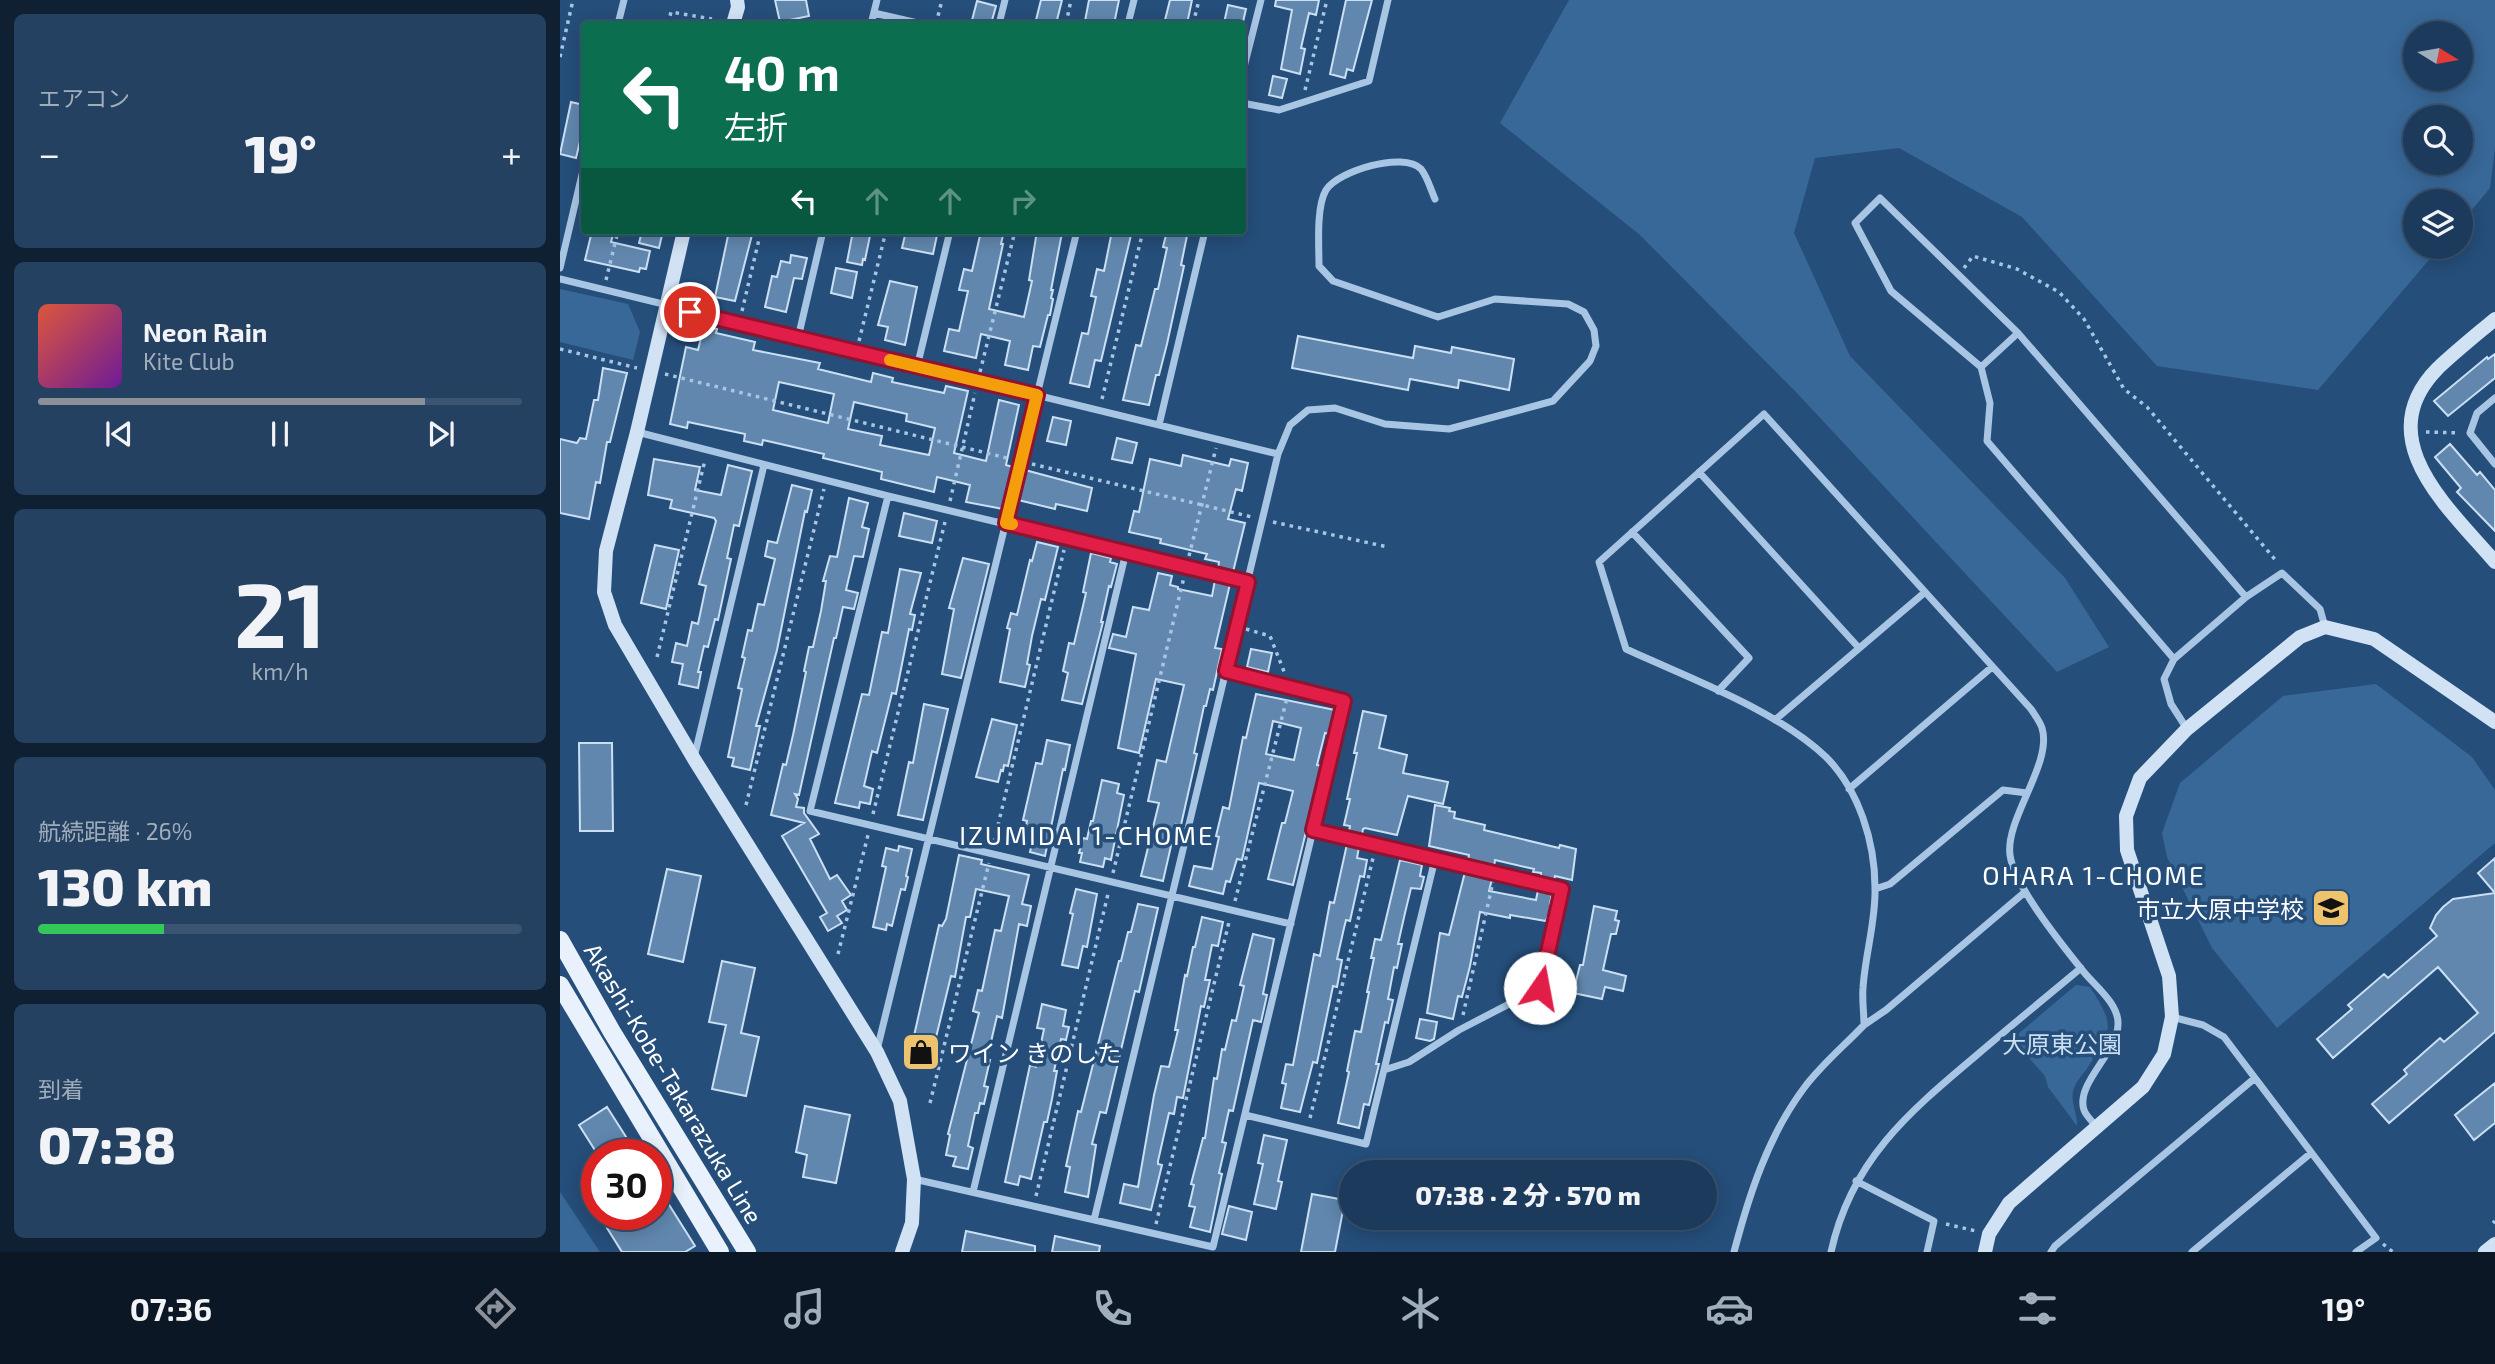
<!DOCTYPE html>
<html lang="ja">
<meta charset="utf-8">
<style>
:root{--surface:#1c3a5c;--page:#254162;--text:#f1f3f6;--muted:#a0adbb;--line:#3a5472;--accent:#8c9099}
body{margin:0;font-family:"Exo 2","Noto Sans JP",sans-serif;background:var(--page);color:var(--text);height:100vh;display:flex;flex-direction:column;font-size:26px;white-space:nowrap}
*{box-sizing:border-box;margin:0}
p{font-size:23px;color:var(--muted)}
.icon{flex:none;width:38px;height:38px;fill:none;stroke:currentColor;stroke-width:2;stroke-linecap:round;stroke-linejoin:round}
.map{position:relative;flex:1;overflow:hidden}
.side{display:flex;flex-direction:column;gap:14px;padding:14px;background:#0f2033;width:560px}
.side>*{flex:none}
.banner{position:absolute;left:21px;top:21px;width:665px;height:214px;border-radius:7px;box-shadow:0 4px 18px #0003,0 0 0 2px var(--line);background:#0b6e4f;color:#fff;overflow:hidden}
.needle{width:46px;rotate:101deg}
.buttons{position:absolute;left:1843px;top:21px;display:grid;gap:14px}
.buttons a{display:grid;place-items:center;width:70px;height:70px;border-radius:50%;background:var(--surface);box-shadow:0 4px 18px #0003,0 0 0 2px var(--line);font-size:35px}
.speed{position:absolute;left:21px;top:1139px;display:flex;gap:14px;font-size:35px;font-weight:700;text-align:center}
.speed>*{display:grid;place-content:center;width:91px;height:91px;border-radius:50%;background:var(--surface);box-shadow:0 4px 18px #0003,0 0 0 2px var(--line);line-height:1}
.speed .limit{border:10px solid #d22;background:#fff;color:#111}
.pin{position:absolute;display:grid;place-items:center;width:60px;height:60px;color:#fff;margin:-30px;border:4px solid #fff;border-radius:50%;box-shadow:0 2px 7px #0007}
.me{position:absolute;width:77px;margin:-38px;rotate:12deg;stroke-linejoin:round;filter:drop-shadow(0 0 5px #0008)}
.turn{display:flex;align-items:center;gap:24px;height:147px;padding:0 28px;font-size:32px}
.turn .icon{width:91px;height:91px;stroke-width:2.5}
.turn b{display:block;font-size:49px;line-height:60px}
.lanes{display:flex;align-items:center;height:66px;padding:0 28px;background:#0003;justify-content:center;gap:35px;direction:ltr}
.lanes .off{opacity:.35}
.big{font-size:52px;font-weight:800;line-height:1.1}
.side .widget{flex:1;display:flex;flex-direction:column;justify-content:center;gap:10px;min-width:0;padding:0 24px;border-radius:10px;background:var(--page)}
.side .dial{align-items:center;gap:0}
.dial b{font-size:91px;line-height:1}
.song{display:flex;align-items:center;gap:21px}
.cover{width:84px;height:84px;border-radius:10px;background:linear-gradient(135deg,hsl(10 70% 55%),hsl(280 70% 35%))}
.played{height:7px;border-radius:4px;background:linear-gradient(90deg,var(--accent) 80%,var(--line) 80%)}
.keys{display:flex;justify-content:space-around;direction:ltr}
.heat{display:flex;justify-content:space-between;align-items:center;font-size:38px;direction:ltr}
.charge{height:10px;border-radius:5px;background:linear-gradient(90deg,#34c759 26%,var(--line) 0)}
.trip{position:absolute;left:779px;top:1160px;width:378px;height:70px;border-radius:35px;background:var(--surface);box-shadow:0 4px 18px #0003,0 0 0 2px var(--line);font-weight:800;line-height:70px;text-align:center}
.tabs{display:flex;height:112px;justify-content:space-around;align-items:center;background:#0b1725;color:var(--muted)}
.tabs .icon{width:49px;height:49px}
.tabs .selected{color:var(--accent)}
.tabs b{font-size:32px;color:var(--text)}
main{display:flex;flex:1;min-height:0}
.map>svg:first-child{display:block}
</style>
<main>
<section class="side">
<div class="widget"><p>エアコン</p>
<div class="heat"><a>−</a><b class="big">19°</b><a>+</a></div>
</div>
<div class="widget">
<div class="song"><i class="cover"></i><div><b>Neon Rain</b><p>Kite Club</p></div></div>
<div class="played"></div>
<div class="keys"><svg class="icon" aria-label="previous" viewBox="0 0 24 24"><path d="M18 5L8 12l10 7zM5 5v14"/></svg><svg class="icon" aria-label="pause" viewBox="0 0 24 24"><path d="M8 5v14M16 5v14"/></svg><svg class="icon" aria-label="next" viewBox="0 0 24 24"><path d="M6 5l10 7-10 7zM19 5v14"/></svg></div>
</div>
<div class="widget dial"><b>21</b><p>km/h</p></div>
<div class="widget"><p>航続距離 · 26%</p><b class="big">130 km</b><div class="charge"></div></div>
<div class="widget"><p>到着</p><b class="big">07:38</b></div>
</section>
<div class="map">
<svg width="1935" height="1252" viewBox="0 0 1935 1252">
<rect width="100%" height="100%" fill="#254e7a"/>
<path fill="#386898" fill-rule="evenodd" d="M1009,0H1935V148L1930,188L1901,223L1900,201H1855V247H1880L1758,390L1597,366L1462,217L1339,148L1255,158L1234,233L1290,356L1505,578L1549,647L1497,672L1235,391L1080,235L940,123ZM1855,33H1900V79H1855ZM1855,117H1900V163H1855Z
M0,289L68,304L80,332L73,360L0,342Z
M1816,684L1912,757L1935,790V843L1717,1028L1652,948L1607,857L1602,833L1620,783L1723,696Z
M1516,985L1530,987C1557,1028 1551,1031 1526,1070C1522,1075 1516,1082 1514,1088C1509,1101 1518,1113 1517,1126L1488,1087L1485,1076L1452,1039Z
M0,1192L40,1252H0Z"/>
<path fill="#6187ae" stroke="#cbdff3" stroke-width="2" fill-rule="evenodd" d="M215,0H246L249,16L220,22Z
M481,0H502L496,24H475Z
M529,0H559L554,24L525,21Z
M610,0H632L627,24H604Z
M716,0H759L756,15L749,13L741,48L745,49L740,74L721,69L732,10L715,6Z
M786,0H812L793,71L787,69L785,78L770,74Z
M417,1L436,6L431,24H411Z
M668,5L686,9L682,26L664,23Z
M713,76L727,79L722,98L709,95Z
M11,102L24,105V125L16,158L0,154Z
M32,231H54L51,242L90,251L86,269L80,268L79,272L25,260Z
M82,231H103L99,248L79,243Z
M169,231H193L175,301L155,297Z
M293,231H311L305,260L303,259L302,265L287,262Z
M346,231L377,235L373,254L342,248Z
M421,231H444L441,244H443L429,309L464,317L472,281L469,280L477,231L502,233L491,290H493L491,298L493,299L490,315H488L480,347L473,346L468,370L445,365L450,341L421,334L416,358L384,351L389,329L399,331L408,291L399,290L404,269L412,271Z
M552,231H572L541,361L535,360L529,387L510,383L522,333L528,334L536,297L531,296L537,269L544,271Z
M607,231H628L621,265L624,266L607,344L599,375H596L589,405L563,400L576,345L581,346L595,289H598L607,248L603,247Z
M231,255L247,258L242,279L234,278L226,312L205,307L212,276L217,277L221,261L230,263Z
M276,268L297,272L292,298L271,293Z
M330,281L357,287L345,345L325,340L328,327L318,325Z
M144,326L157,329L156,333L195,342L193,350L260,363L258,369L311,382L313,373L333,378L332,382L384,393L386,386L408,391L394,453L426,461L439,400L459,405L446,465L453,467L443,509L406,502L410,485L377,477L374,492L321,479L322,472L263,458L264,454L203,440L202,445L184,441L185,434L128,422L127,428L110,424L126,347L138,350ZM219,382L274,394L268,423L213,410ZM294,402L347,414L346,421L375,428L369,455L320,445L322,436L288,429Z
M738,336L853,358L855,346L891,353L892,347L954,359L949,390L899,380L898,388L850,379L848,390L732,368Z
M1935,354V378L1888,416L1874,401L1927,357L1928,359Z
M43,368L67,373L50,442H47L40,483L36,482L29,519L0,513V439L17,443L20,438L26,439L34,400H38Z
M493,417L511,421L506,445L487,441Z
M557,438L577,443L572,463L552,459Z
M1890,444L1917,475L1920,472L1935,490V531L1897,492L1901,488L1875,457Z
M623,455L669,466L671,459L688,463L682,491L676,489L668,519L685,523L673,572L658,568L659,562L645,559L647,554L600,543L601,539L569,532L574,511L579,512L590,459L621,466Z
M94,459L140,467L135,490L161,495L168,465L192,471L179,526L174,525L167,558L171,559L158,620L155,619L148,647L144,646L138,672H141L138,688L119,684L123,664L112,662L116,643L127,646L132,622L138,624L146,586L139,584L156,521L154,518L110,508L112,500L88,495Z
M465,470L532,488L527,511L496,504L495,509L458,500Z
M232,485L252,490L247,512L245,511L217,650L196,726H200L190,770L172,766L174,758L168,757L182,689L178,688L185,658L182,657L188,630L192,631L198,604L204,605L215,559L205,556L208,541L217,543Z
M289,498L308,503L302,527L309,529L303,557L294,556L286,590L298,593L294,609L283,607L276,638H274L239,795L235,794L238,799L236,807L244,808V813L259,834L250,839L270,879L277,875L291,895L282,901L287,910L277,916L282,923L268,931L260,917L267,913L222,836L244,823L211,815L223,764L226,765L233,735L246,672L244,671L249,647H253L261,611L266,581H263L270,556L277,557Z
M344,513L377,521L372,543L339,536Z
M477,542L498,547L485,600L481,599L472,636L467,664L470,665L465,687L440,682L450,629L447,628L451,613L457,615L470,560L472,561Z
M95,545L119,550L106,609L81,603Z
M531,553L551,558L550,562L557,564L551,587L549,586L541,622H543L522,704L502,700L508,673L503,671L509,643L514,644L526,593L523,592Z
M403,558L429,564L401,678L382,674L394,609L389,608Z
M340,569L361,573L350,614L355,615L352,630L349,629L336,694L332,693L317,753L312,751L304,786L313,789L310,804L300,802L299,808L275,803L302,694L309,695L322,632L328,633Z
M598,573L612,576L610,585L618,587V589L652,596L655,580L670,584L655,648L662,649L653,690L650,689L646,706H644L634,753L637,754L621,825L616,824L603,881L581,876L599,803L588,801L597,760L606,762L624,685L596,679L579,753L558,748L576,654L549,648L553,634L566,637L573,607L589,610Z
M691,649L712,653L708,672L687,667Z
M696,694L775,710L770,734L765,733L757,765L762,766L733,885L708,879L722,823H725L733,791L699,783L682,860L677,859L670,882L666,881L663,894L629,886L634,866L652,869L659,837L656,836L663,807L669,809L683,737L686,738ZM713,721L741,728L734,760L706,754Z
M364,704L388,709L363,820L338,815L349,762L353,763Z
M803,711L826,716L819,748L847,755L843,773L888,782L883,804L848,796L837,835L805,828L803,829L802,835L789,832L790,826L784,825L790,799H787L797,753H794Z
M432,719L457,725L448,766L444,765L443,771L441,770L438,782L416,777Z
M487,740L510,745L505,770L503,769L485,856L470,852L472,843L463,841L467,821L463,820L476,763L482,764Z
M19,743H52L53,831H20Z
M542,780L559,784L557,793L564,795L551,860L545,858L543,867L520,862L522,853H519L523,838L527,839L531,821H533Z
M875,805L890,808L889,811L895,812L894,818L925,825L924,830L999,848L1000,845L1016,849L1012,880L995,876L994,881L981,878V873L973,872L974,869L935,860L934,867L908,860L909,855L869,846Z
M787,844L799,847L797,858L807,860L804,877L800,876L790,921L786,920L784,928L777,959L782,960L777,987L773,986L757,1063L753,1062L740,1112L721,1108L726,1084L722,1083L726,1064L733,1065L754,954L760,956L770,902L774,903Z
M339,846L352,849L346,876L348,877L345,890L341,889L332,926L327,924L326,930L313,927L326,867L322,866L326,848L338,851Z
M399,855L422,860L421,864L469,875L462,904L471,906L467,926L459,924L442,1018L437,1016L427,1059L430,1060L424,1086L428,1087L424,1104L420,1103L418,1113H415L408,1146L413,1148L408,1169L393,1166L396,1157L386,1155L390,1135L388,1134L419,1013L413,1011L418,990L422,991L435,930L441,931L449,896L416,889L410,917H406L395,977L391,976L370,1062L349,1058L379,925L382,926L386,919Z
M1935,858V1032L1829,1123L1812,1104L1847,1074L1844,1070L1880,1038L1884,1042L1918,1013L1878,967L1773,1058L1757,1039L1792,1009L1788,1005L1824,974L1828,978L1877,936L1870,928L1876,915L1883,907L1893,899L1935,893L1918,873Z
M840,860L862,865L860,876L864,877L861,889L851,888L845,913L838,944H842L837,968L834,967L828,999L833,1000L828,1023L825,1022L816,1064H819L809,1105L804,1104L799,1128L778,1123L789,1072L787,1071L795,1031L801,1032L809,992H807L814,958H811L815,939L821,940Z
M107,869L141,876L123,962L88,954Z
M905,872L932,879L929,891L976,900L978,890L992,893L990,904L992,905L989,919L987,918L986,921L950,915V918L920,912L910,966L902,997L898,996L893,1019L867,1013L880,933L889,935Z
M516,889L537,894L527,947L523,946L518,968L502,965L513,914L510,913Z
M578,904L598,908L579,992L575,991L546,1113L540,1112L532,1144L536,1145L528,1197L505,1192L510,1167L506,1166L518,1111L521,1112L559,961H561L568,932H571Z
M1034,906L1057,911L1055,920L1059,921L1056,934H1051L1043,970L1066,976L1063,991L1045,987L1042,999L1013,993L1020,965H1023Z
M642,917L663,922L658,946L652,945L645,980H650L644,1007L641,1006L623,1098L617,1097L614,1114L609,1113L598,1161V1164L602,1165L591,1210L560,1203L564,1184L578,1187L594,1095L601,1066L609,1067L618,1030H615L625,975L627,976L633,947H635Z
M693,934L714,939L703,994L707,995L701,1022L693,1020L673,1111L669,1110L662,1142L666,1143L659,1173L662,1174L650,1232L630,1227L635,1207L629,1206L634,1185L631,1184L643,1138H645L654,1078L657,1079L662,1049L665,1050L672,1020L676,1021L684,986L680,985Z
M162,961L195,968L181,1033L199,1037L186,1096L152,1089L166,1025L149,1022Z
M482,1004L506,1010L503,1026L509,1027L506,1040L501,1039L494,1071H497L492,1099L487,1122H484L471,1179L460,1176L458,1185L445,1182L470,1065L476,1067L484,1029L477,1028Z
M860,1019L877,1022L874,1039L870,1041L856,1038Z
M1935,1083V1123L1914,1140L1895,1115Z
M245,1106L290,1115L276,1183L243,1177L247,1155L236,1152Z
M47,1107L68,1140L45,1155H38L19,1125Z
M704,1135L727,1140L718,1181L722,1182L716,1209L694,1204L703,1164L698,1163Z
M96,1184L135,1246L125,1252H62L47,1228L68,1214H96Z
M752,1194L785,1200L775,1252H741Z
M669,1206L692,1212L686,1240L662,1234Z
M406,1231L475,1246V1252H402Z
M495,1236L540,1246L539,1252H492Z"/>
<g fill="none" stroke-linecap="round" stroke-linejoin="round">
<path stroke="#a8c6e4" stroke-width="3.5" stroke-dasharray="3.5 5" stroke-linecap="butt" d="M108,24L111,12L152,19
M376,24L382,0
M506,24L511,0
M633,24L639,0
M0,57L13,0
M745,90L767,0
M1404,268L1413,256L1457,269L1499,292L1524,319L1564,389L1587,407L1717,562
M46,280L58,231
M182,311L201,231
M299,341L326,231
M0,349L77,368
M420,372L455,231
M105,374L451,459
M542,399L583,231
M1866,432L1900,433
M472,464L692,517
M390,501L415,393
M713,522L828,547
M629,556L656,448
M686,629L710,636L725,674
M97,657L145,460
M186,805L264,489
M313,814L385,522
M434,842L504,550
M553,873L624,577
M675,901L727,698
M278,954L308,835
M903,1015L933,882
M370,1103L429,863
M750,1118L814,854
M476,1196L548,894
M1933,1223L1935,1221
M596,1224L669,922
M1386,1224L1416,1231
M1823,1244L1833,1252"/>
<path stroke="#a8c6e4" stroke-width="7" d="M314,13L362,24
M58,24L64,0
M311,24L317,0
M439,24L445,0
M568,24L574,0
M682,75L701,0
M682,103L719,110L809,81L828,0
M0,268L24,166
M0,279L718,454
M238,338L263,231
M357,367L390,231
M1421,367L1458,333
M1935,398L1917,413L1910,433L1935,464
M599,425L645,231
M77,432L328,496L688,582
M1139,472L1299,648
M328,496L250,811L731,924
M1072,532L1189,658L1158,691
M1614,659L1686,597L1722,573L1760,609L1765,627
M1215,720L1364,593
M1627,729L1611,704L1604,679L1614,659L1427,441L1430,403L1421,367L1331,291L1295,223L1320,198L1458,333L1686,597
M134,758L204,465
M1289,789L1432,667
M753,830L1002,889L980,988L899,1030L849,1062L824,1070
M1315,889L1330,884L1443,790L1467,793
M1612,1017L1643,1025L1664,1037L1816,1238L1796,1252
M1304,1025L1326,1010L1465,892
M317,1050L517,231
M685,1115L806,1144L875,859
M354,1179L653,1247L784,701L666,671
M1296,1181L1374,1221L1367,1252
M413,1192L566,552
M534,1220L718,454L730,425L748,410L775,408L825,424L889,429L993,401L1030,361L1036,346L1034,330L1024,312L1008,304L935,299L878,317L773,281L759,266C759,246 756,207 766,190C778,171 843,151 861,169C867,176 871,190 875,199
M1174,1252C1189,1195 1208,1136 1244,1088C1261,1065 1284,1046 1304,1025C1304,1013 1302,1000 1303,988C1305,955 1316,921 1315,888C1315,842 1299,790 1266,757C1215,709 1129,678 1066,649L1039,562L1204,414L1471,709C1475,715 1480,722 1482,728C1493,763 1445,819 1450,855C1454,886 1503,946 1523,971C1535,986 1558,1003 1558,1023C1559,1052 1515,1083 1524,1110C1526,1116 1533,1122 1537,1127
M1271,1252C1291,1160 1349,1112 1418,1054C1452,1025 1486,997 1521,968
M1491,1252L1495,1246L1695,1078
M1632,1252L1751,1153"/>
<path stroke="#d1e2f4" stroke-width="14" d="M173,24L178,7L177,0
M124,231L77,432L46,551L44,592L55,625L134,759L317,1052L340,1101L354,1179L352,1223L342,1252
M1935,319C1916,335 1896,351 1878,368C1808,439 1889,508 1935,562
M1425,1252L1429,1234L1449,1203L1583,1087L1604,1054L1612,1017L1609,976L1567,850L1566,816L1580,778L1627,729L1740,637L1765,627L1814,639L1935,722
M1925,1252L1935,1244"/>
<path stroke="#e8f1fc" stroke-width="18" d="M0,940L52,1032L187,1252
M0,985L160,1252"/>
</g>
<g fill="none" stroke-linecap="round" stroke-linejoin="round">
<defs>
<path id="route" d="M130,312L477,395L446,523L688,582L666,671L784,701L753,830L1002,889L980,988"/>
</defs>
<use href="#route" stroke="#92132f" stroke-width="18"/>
<use href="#route" stroke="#e11d48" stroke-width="12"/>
<path stroke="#f59e0b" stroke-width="12" d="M330,360L477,395L446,523L452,524"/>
</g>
<defs>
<symbol id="school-square" viewBox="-11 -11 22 22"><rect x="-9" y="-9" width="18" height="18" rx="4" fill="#eec36d" stroke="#254e7a"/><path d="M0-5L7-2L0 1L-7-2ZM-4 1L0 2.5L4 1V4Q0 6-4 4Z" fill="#111"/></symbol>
<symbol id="shop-square" viewBox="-11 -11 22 22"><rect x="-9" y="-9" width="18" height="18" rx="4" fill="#eec36d" stroke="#254e7a"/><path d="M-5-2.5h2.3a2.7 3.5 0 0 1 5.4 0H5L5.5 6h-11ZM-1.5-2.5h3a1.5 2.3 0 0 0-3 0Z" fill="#111"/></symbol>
</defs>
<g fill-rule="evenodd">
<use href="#school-square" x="1749" y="886" width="44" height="44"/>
<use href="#shop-square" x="339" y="1030" width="44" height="44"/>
</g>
<g text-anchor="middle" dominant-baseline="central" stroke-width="7" stroke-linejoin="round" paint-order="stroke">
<g font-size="24" fill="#fff" stroke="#254e7a" text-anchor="end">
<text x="1744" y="908">市立大原中学校</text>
<text x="388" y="1052" text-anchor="start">ワイン きのした</text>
</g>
<g font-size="24" fill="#cbdff3" stroke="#254e7a">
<text x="1502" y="1043">大原東公園</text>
</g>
<g font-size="24" fill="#fff" stroke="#254e7a">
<text transform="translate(114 1083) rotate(59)">Akashi-Kobe-Takarazuka Line</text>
</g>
<g font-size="26" letter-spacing="2" fill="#fff" stroke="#254e7a">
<text x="527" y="834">IZUMIDAI 1-CHOME</text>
<text x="1534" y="874">OHARA 1-CHOME</text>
</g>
</g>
</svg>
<div class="buttons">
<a><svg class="needle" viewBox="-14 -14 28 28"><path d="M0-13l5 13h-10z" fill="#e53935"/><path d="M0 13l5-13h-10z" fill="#a0adbb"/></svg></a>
<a><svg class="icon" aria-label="search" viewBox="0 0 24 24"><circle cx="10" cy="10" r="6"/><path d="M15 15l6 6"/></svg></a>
<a><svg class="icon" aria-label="layers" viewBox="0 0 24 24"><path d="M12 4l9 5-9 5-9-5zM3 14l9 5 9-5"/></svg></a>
</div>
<div class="speed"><div class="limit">30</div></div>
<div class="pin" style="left:130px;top:312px;background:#d93025"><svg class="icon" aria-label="arrive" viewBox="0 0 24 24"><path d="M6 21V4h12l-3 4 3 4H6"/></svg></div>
<svg class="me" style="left:980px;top:988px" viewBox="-20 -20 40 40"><circle r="19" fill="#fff"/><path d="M0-13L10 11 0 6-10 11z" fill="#e11d48"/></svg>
<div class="trip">07:38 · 2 分 · 570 m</div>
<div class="banner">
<div class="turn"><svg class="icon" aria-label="left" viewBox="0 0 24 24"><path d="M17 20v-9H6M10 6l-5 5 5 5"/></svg><div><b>40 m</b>左折</div></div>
<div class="lanes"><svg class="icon" aria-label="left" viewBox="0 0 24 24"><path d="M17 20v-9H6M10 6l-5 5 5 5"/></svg><svg class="icon off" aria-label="ahead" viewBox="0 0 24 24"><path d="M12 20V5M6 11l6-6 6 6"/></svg><svg class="icon off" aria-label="ahead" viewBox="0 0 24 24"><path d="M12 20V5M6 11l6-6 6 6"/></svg><svg class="icon off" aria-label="right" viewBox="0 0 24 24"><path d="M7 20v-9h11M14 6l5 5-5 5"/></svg></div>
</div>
</div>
</main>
<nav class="tabs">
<b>07:36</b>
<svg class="icon selected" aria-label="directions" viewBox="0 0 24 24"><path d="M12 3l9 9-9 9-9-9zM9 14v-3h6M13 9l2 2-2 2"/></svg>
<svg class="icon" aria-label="music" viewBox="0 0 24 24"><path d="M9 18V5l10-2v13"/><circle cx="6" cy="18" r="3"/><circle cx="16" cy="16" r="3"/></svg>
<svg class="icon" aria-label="phone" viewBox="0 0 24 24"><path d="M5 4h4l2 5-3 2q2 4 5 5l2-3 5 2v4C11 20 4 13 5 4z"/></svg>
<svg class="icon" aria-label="climate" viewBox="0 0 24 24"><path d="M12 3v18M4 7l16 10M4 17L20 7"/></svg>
<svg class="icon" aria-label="car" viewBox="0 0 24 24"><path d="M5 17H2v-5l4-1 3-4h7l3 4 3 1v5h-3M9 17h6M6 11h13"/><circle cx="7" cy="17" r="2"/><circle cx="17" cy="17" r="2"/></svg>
<svg class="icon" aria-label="filters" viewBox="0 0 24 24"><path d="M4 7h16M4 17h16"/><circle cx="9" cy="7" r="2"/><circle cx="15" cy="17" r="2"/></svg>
<b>19°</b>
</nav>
